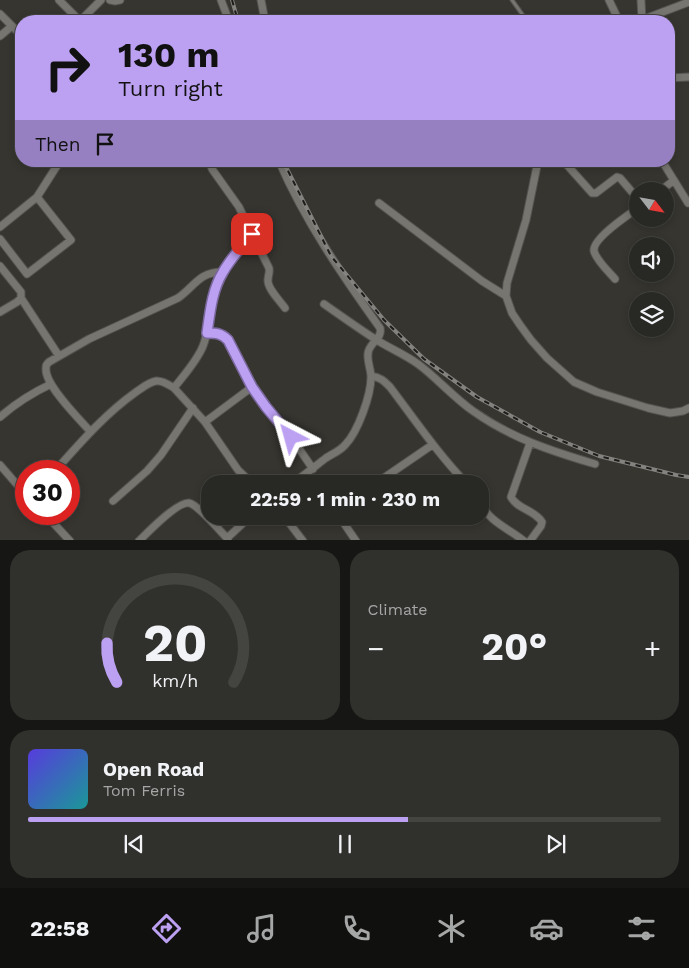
<!DOCTYPE html>
<meta charset="utf-8">
<style>
:root{--surface:#282824;--page:#30302c;--text:#f1f3f6;--muted:#a5a6a6;--line:#444441;--accent:#bca0f2}
body{margin:0;font-family:"Work Sans",sans-serif;background:var(--page);color:var(--text);height:100vh;display:flex;flex-direction:column;font-size:19px;white-space:nowrap}
*{box-sizing:border-box;margin:0}
p{font-size:16px;color:var(--muted)}
.icon{flex:none;width:28px;height:28px;fill:none;stroke:currentColor;stroke-width:2;stroke-linecap:round;stroke-linejoin:round}
.map{position:relative;height:540px;overflow:hidden}
.drawer{display:flex;flex-direction:column;gap:10px;padding:10px;background:#161614;flex:1}
.drawer>*{flex:none}
.banner{position:absolute;left:15px;top:15px;width:660px;height:152px;border-radius:20px;box-shadow:0 2px 8px #0003,0 0 0 1px var(--line);background:#bca0f2;color:#111;overflow:hidden}
.needle{width:32px;rotate:121deg}
.tools{position:absolute;left:629px;top:182px;display:grid;gap:10px}
.tools a{display:grid;place-items:center;width:45px;height:45px;border-radius:50%;background:var(--surface);box-shadow:0 2px 8px #0003,0 0 0 1px var(--line);font-size:25px}
.speed{position:absolute;left:15px;top:460px;display:flex;gap:10px;font-size:25px;font-weight:700;text-align:center}
.speed>*{display:grid;place-content:center;width:65px;height:65px;border-radius:50%;background:var(--surface);box-shadow:0 2px 8px #0003,0 0 0 1px var(--line);line-height:1}
.speed .limit{border:8px solid #d22;background:#fff;color:#111}
.pin{position:absolute;display:grid;place-items:center;width:42px;height:42px;color:#fff;margin:-21px;border-radius:10px;box-shadow:0 2px 8px #0006}
.me{position:absolute;width:55px;margin:-28px;rotate:321deg;stroke-linejoin:round;filter:drop-shadow(0 0 4px #0008)}
.turn{display:flex;align-items:center;gap:18px;height:105px;padding:0 20px;font-size:22px}
.turn .icon{width:65px;height:65px;stroke-width:2.5}
.turn b{display:block;font-size:35px;line-height:42px}
.then{display:flex;align-items:center;height:48px;padding:0 20px;background:#0003;gap:10px;font-size:19px}
.big{font-size:38px;font-weight:700;line-height:1.1}
.drawer .card{flex:1;display:flex;flex-direction:column;justify-content:center;gap:8px;min-width:0;padding:0 18px;border-radius:20px;background:var(--page)}
.drawer .dial{align-items:center;gap:0}
.dial svg{height:130px;overflow:visible;fill:none;stroke:var(--line);stroke-width:7;stroke-linecap:round;text-anchor:middle}
.dial text{fill:var(--text);stroke:none}
.song{display:flex;align-items:center;gap:15px}
.cover{width:60px;height:60px;border-radius:8px;background:linear-gradient(135deg,hsl(250 70% 55%),hsl(180 70% 35%))}
.played{height:5px;border-radius:2px;background:linear-gradient(90deg,var(--accent) 60%,var(--line) 60%)}
.keys{display:flex;justify-content:space-around;direction:ltr}
.heat{display:flex;justify-content:space-between;align-items:center;font-size:28px;direction:ltr}
.drawer .tiles{flex:1;display:grid;gap:10px;grid-template-columns:1fr 1fr}
.card:last-child{grid-column:span 2}
.trip{position:absolute;left:201px;top:475px;width:288px;height:50px;border-radius:20px;background:var(--surface);box-shadow:0 2px 8px #0003,0 0 0 1px var(--line);font-weight:700;line-height:50px;text-align:center}
.tabs{display:flex;height:80px;justify-content:space-around;align-items:center;background:#10100e;color:var(--muted)}
.tabs .icon{width:35px;height:35px}
.tabs .current{color:var(--accent)}
.tabs b{font-size:22px;color:var(--text)}
.map>svg:first-child{display:block}
</style>
<div class="map">
<svg width="689" height="541" viewBox="0 0 689 541">
<rect width="100%" height="100%" fill="#363530"/>
<g fill="none" stroke-linecap="round" stroke-linejoin="round">
<defs>
<path id="lane" d="M512,0L527,21"/>
<path id="street" d="M59,0L80,21
M110,0L115,1L120,0
M221,0L229,21
M261,0L265,21
M609,0L619,21
M641,0L642,20
M0,14L21,35
M80,21L101,0
M639,21L689,2
M0,36L12,26
M669,78L689,77
M210,161L212,169L239,207L252,234C235,255 218,274 212,300C208,315 209,332 203,346C197,361 184,375 174,388L205,422L238,470L253,484
M279,161C305,221 342,275 380,328C383,339 368,343 368,354C367,362 371,369 371,377C371,395 358,432 345,445C340,451 332,454 326,458C314,467 304,476 291,484
M562,161L567,165L592,193H596L617,177L620,178L638,199
M662,161L688,203
M660,191L673,181
M379,203L482,281L506,296L512,313L520,325L531,340L547,358L574,382L597,392L648,408L670,413L683,411L689,408
M0,227L37,197L60,161
M252,234L269,268C270,273 268,275 268,280C267,288 280,301 285,308
M0,239L27,274L71,240L37,197
M0,266L21,292V298L17,302L0,312
M615,279C609,272 596,260 594,251C592,239 628,215 638,208
M506,296L507,283L526,220L538,161
M21,298L59,356
M324,304C341,316 358,328 375,339C389,348 404,354 418,364C437,378 453,397 473,411C511,438 551,451 595,464
M207,333C216,333 221,333 228,340L252,387L258,396L291,437L313,469
M371,376C380,377 384,381 390,387C415,420 438,454 467,484
M0,417C16,403 32,393 51,384
M205,422L252,387
M90,431C79,419 45,385 46,369C46,365 46,365 49,362L89,339L178,298C195,286 199,272 222,272
M530,443L511,497C517,509 535,510 542,522L541,526L530,541
M0,465L26,495
M55,471C80,443 105,414 136,392C142,388 149,382 156,381C163,380 169,385 174,388
M307,474L315,484
M375,484L432,445
M113,501L147,471L161,455L193,408
M480,502C489,522 508,528 524,541
M45,514L70,541
M284,516L303,541
M339,516L356,541
M228,540L227,538L251,516
M139,541C147,533 178,501 189,503C197,504 220,531 227,538"/>
</defs>
<use href="#lane" stroke="#555350" stroke-width="5"/>
<use href="#street" stroke="#555350" stroke-width="9"/>
<use href="#lane" stroke="#777570" stroke-width="3"/>
<use href="#street" stroke="#777570" stroke-width="7"/>
<defs>
<path id="rail" d="M232,0L238,21
M283,161L331,256L384,320L424,359L477,397L540,432L599,456L676,475L689,477"/>
</defs>
<use href="#rail" stroke="#83827e" stroke-width="4"/>
<use href="#rail" stroke="#1d1c1a" stroke-width="2" stroke-dasharray="5.5" stroke-linecap="butt"/>
</g>
<g fill="none" stroke-linecap="round" stroke-linejoin="round">
<defs>
<path id="route" d="M252,234C242,246 231,258 223,272C212,290 210,312 207,333C216,333 221,333 228,340L252,387L266,407L291,437"/>
</defs>
<use href="#route" stroke="#7a689d" stroke-width="12"/>
<use href="#route" stroke="#bca0f2" stroke-width="9"/>
</g>
</svg>
<div class="tools">
<a><svg class="needle" viewBox="-14 -14 28 28"><path d="M0-13l5 13h-10z" fill="#e53935"/><path d="M0 13l5-13h-10z" fill="#a5a6a6"/></svg></a>
<a><svg class="icon" aria-label="sound" viewBox="0 0 24 24"><path d="M4 9h4l5-4v14l-5-4H4zM17 9q2 3 0 6"/></svg></a>
<a><svg class="icon" aria-label="layers" viewBox="0 0 24 24"><path d="M12 4l9 5-9 5-9-5zM3 14l9 5 9-5"/></svg></a>
</div>
<div class="speed"><div class="limit">30</div></div>
<div class="pin" style="left:252px;top:234px;background:#d93025"><svg class="icon" aria-label="arrive" viewBox="0 0 24 24"><path d="M6 21V4h12l-3 4 3 4H6"/></svg></div>
<svg class="me" style="left:291px;top:437px" viewBox="-20 -20 40 40"><path d="M0-17L14 15 0 8-14 15z" fill="#bca0f2" stroke="#fff" stroke-width="4"/></svg>
<div class="trip">22:59 · 1 min · 230 m</div>
<div class="banner">
<div class="turn"><svg class="icon" aria-label="right" viewBox="0 0 24 24"><path d="M7 20v-9h11M14 6l5 5-5 5"/></svg><div><b>130 m</b>Turn right</div></div>
<div class="then">Then<svg class="icon" aria-label="arrive" viewBox="0 0 24 24"><path d="M6 21V4h12l-3 4 3 4H6"/></svg></div>
</div>
</div>
<section class="drawer">
<div class="tiles">
<div class="card dial"><svg viewBox="0 0 100 80">
<path d="M14 69A42 42 0 1 1 86 69"/>
<path d="M14 69A42 42 0 0 1 8 45" stroke="#bca0f2"/>
<text x="50" y="56" font-size="32" font-weight="700">20</text>
<text x="50" y="72" font-size="11">km/h</text>
</svg></div>
<div class="card"><p>Climate</p>
<div class="heat"><a>−</a><b class="big">20°</b><a>+</a></div>
</div>
<div class="card">
<div class="song"><i class="cover"></i><div><b>Open Road</b><p>Tom Ferris</p></div></div>
<div class="played"></div>
<div class="keys"><svg class="icon" aria-label="previous" viewBox="0 0 24 24"><path d="M18 5L8 12l10 7zM5 5v14"/></svg><svg class="icon" aria-label="pause" viewBox="0 0 24 24"><path d="M8 5v14M16 5v14"/></svg><svg class="icon" aria-label="next" viewBox="0 0 24 24"><path d="M6 5l10 7-10 7zM19 5v14"/></svg></div>
</div>
</div>
</section>
<nav class="tabs">
<b>22:58</b>
<svg class="icon current" aria-label="directions" viewBox="0 0 24 24"><path d="M12 3l9 9-9 9-9-9zM9 14v-3h6M13 9l2 2-2 2"/></svg>
<svg class="icon" aria-label="music" viewBox="0 0 24 24"><path d="M9 18V5l10-2v13"/><circle cx="6" cy="18" r="3"/><circle cx="16" cy="16" r="3"/></svg>
<svg class="icon" aria-label="phone" viewBox="0 0 24 24"><path d="M5 4h4l2 5-3 2q2 4 5 5l2-3 5 2v4C11 20 4 13 5 4z"/></svg>
<svg class="icon" aria-label="climate" viewBox="0 0 24 24"><path d="M12 3v18M4 7l16 10M4 17L20 7"/></svg>
<svg class="icon" aria-label="car" viewBox="0 0 24 24"><path d="M5 17H2v-5l4-1 3-4h7l3 4 3 1v5h-3M9 17h6M6 11h13"/><circle cx="7" cy="17" r="2"/><circle cx="17" cy="17" r="2"/></svg>
<svg class="icon" aria-label="filters" viewBox="0 0 24 24"><path d="M4 7h16M4 17h16"/><circle cx="9" cy="7" r="2"/><circle cx="15" cy="17" r="2"/></svg>
</nav>
